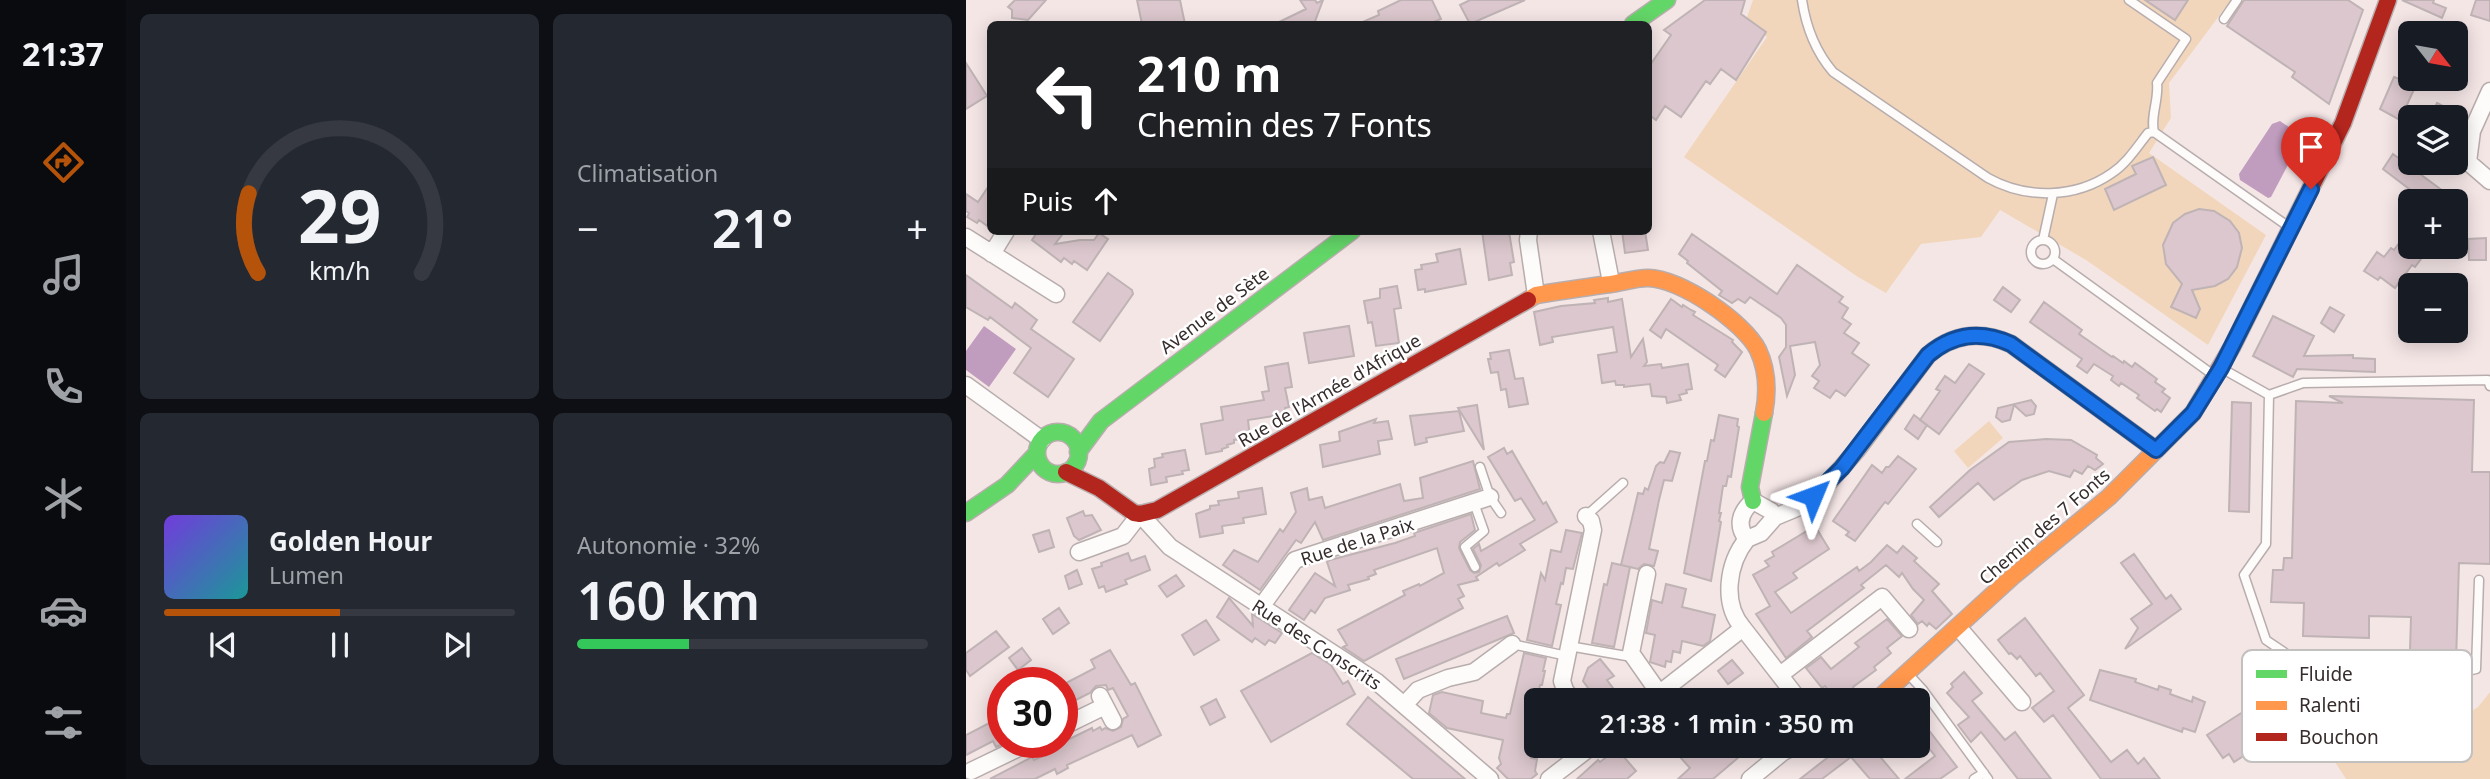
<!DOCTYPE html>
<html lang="fr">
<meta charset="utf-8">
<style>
:root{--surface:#171b24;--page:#242831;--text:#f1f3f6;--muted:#9ea1a6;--line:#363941;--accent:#b45309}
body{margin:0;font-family:"Noto Sans",sans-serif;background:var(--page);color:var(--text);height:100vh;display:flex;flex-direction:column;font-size:26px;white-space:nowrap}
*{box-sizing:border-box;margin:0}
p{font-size:23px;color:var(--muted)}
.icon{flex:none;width:38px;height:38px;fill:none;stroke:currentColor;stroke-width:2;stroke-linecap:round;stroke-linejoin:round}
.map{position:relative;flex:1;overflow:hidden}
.side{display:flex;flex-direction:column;gap:14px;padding:14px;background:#0d0f14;width:840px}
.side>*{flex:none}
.hud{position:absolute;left:21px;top:21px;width:665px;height:214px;border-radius:10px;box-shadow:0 4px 18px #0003;background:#202124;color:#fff;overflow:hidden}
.needle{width:46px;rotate:121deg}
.controls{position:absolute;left:1432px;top:21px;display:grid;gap:14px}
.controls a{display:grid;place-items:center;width:70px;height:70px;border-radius:10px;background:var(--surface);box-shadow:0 4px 18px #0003;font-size:35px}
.speed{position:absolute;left:21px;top:667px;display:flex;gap:14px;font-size:35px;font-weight:700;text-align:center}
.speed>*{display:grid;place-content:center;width:91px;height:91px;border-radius:50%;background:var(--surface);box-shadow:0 4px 18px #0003;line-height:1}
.speed .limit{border:10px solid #d22;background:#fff;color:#111}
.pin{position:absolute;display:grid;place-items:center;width:60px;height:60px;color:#fff;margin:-72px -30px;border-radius:50% 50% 50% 0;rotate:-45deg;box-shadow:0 0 7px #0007}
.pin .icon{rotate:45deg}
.me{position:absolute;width:77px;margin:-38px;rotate:46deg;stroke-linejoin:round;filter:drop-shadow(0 0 5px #0008)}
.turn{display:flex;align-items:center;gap:24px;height:147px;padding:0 35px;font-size:32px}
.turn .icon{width:91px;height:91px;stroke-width:2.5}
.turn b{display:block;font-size:49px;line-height:60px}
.then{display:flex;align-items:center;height:66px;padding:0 35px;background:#0003;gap:14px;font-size:26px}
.big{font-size:52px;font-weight:600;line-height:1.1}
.side .card{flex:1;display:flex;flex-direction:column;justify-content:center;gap:10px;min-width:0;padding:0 24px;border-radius:10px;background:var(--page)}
.side .dial{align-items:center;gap:0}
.dial svg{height:182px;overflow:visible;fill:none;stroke:var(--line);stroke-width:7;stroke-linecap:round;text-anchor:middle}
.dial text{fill:var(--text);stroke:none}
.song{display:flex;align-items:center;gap:21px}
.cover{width:84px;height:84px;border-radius:10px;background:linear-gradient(135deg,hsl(260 70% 55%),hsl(180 70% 35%))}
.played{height:7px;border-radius:4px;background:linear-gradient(90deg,var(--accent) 50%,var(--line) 50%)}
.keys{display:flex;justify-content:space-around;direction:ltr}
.heat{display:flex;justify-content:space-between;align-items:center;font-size:38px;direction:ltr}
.charge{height:10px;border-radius:5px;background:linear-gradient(90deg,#34c759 32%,var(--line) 0)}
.side .tiles{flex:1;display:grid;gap:14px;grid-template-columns:repeat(2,1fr)}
.trip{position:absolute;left:558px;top:688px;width:406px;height:70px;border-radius:10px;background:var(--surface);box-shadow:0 4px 18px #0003;font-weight:600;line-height:70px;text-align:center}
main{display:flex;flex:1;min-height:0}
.tabs{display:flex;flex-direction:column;width:126px;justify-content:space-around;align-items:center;background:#090b0e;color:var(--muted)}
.tabs .icon{width:49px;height:49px}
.tabs .selected{color:var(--accent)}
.tabs b{font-size:32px;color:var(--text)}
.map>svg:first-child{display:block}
</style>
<main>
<nav class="tabs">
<b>21:37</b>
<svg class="icon selected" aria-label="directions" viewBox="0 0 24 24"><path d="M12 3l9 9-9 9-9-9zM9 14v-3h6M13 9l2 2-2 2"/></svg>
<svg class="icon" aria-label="music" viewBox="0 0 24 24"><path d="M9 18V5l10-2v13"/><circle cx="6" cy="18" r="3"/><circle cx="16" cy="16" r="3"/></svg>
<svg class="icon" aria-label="phone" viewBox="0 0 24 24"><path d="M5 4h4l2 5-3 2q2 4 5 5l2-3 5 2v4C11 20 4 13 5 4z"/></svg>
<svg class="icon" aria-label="climate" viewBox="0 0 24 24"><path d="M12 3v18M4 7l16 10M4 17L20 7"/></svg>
<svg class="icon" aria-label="car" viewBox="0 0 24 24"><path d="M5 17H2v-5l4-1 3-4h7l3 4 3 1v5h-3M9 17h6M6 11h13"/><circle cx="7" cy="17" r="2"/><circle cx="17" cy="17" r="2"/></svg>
<svg class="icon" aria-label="filters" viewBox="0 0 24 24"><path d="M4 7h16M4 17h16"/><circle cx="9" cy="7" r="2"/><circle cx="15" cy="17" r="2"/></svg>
</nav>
<section class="side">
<div class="tiles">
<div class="card dial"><svg viewBox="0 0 100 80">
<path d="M14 69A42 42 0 1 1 86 69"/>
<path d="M14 69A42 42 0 0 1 10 34" stroke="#b45309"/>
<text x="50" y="56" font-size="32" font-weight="700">29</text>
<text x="50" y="72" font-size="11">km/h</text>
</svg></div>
<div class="card"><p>Climatisation</p>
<div class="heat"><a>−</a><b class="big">21°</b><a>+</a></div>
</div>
<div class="card">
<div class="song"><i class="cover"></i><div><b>Golden Hour</b><p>Lumen</p></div></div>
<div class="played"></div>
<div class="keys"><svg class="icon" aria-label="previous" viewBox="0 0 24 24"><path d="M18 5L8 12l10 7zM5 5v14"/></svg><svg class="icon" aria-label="pause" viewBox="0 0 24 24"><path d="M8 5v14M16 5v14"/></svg><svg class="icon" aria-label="next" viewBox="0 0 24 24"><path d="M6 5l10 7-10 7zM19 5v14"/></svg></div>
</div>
<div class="card"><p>Autonomie · 32%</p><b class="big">160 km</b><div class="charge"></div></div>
</div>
</section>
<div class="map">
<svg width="1524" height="779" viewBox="0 0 1524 779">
<rect width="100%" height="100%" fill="#f5e6e6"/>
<path fill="#f1d6bb" d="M787,0H1265L1203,83L1205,118L1183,153L1300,235L1242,345L1120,260L1034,210L1015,237L955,244L920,293L892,277L718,157L801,37L780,20Z
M1023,421L1037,438L1002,468L988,451Z
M1294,647L1323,670L1346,681V708L1395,712L1434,720L1493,719L1512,707L1524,692V779H1380Z"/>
<path fill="#c09cbe" d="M1314,121L1333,134L1335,140L1305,197L1302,198L1274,180L1273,174L1306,124Z
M18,326L50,349L23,387L0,370V351Z"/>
<path fill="#dbc7cd" stroke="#bfb3b5" stroke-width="2" d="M49,0H80L62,20L46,18V10L42,7Z
M171,0H214L219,24H176Z
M334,0H349L351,3L357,0L348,24H309L340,9Z
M435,0H466L475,19L463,24H392L413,15L412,11Z
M504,0H559L504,24L494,5Z
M739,0H779L775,14L800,32L770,80L755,69L744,84L740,81L715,117L699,106L690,120L682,114V68L705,35L698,30Z
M1179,0H1222L1209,20Z
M1278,0H1382L1397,10L1363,104L1326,77L1329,72L1261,26Z
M1436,0H1468L1467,3L1480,8L1476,18Z
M1510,0H1524V21L1505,15Z
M0,63L21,96L0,109Z
M1428,77L1450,85L1434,120L1414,109Z
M1471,103L1498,117H1463Z
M1427,154L1477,191L1470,201H1459L1417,169Z
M1187,157L1200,185L1148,210L1139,189L1170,174L1166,166Z
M24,184V228L13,220L11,223L1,217L3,213L0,211V194L12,202Z
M1233,209L1248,211L1264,221L1273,233L1276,248L1271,267L1262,279L1249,286L1226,290L1234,309L1230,318L1205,307L1216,284L1200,264L1197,245L1207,223L1219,214Z
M1444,228V247H1464L1449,267L1446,265L1429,288L1414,277L1412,280L1398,271L1411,252L1418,257L1425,248L1428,250Z
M72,231H99L89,244L114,240H128L133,233L142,239L121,270L108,261L106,264L98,258L95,262L66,240Z
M516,231H532V234L543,232L548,262L544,263L546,275L523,280Z
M656,231H679L682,250L659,253Z
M726,234L811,294L831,265L877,297L873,302L882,308L876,318L885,324L878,333L893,343L886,353L903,365L879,396L870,390L864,398L848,388L853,381L846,376L854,365L849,342L824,346L829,375L821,396L813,357L820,347V325L815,318L784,297L779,303L772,299L766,303L753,295L756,291L721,263L722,261L713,254Z
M1520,238V260H1503L1502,239Z
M494,249L500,284L459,292V289L452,290L449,270L456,269L455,265L472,262L470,254Z
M142,273L166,290L167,294L134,341L107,322Z
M0,275L46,308L49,303L71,320L65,329L108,359L82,397L48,373L65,348L24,317L22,320L0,307Z
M431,286L435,308L428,309L433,343L410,346L406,322L402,323L398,301L414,298V289Z
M1037,287L1054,300L1045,312L1028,300Z
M642,298V302L656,299L665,357L677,339L681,362L678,366L695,364L696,368L722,364L726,389L720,390L721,393L713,395L715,400L701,403L700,397L686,396L684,384L658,387V385H650L649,381L636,383L632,355L651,352L647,327L586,337L587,342L574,345L568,312L595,306L629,303L628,300Z
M705,299L716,307L717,305L725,310L729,312L727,315L767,340L766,342L776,352L759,377L749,370L752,365L700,329L695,338L684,330Z
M1078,302L1116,330L1113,334L1146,357L1147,356L1157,363L1158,361L1166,367L1169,363L1191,379L1189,382L1199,389L1196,392L1204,398L1195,412L1191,409L1189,411L1171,398L1173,395L1155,383L1153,386L1145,380L1147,376L1128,364L1121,373L1111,366L1116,359L1064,322Z
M1364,307L1378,315L1368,332L1355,323Z
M1307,316L1348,336L1338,356L1387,355V358L1409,359V372L1331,369L1327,377L1287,356Z
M383,326L388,356L343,363L338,333Z
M543,350L549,379L557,378L562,404L543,407L540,389L535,390L532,372L525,373L522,359H525L524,353Z
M322,363L326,387L319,388L323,407L319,408L320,414L282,420L284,438L268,440V443L261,445L262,447L256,449V451L240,454L235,424L257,420L255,407L298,400L296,392L303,391L299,367Z
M1003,364L1018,374L973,434L954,420L974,391L970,389L979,376L989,383Z
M1363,396L1508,400L1506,472H1524V564L1493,563L1490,662L1457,661V667L1432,666L1433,650H1444L1445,617L1403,616V638L1337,636L1338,603L1305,602L1307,570H1317L1318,558H1326L1330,401L1377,403Z
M1065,400L1070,406L1068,414L1060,416L1048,405L1044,420L1036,422L1030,417L1032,408Z
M1266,402L1285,403L1283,512L1263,511Z
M511,405L518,450L492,408Z
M493,411L498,431L460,438L461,442L449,445L444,416Z
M753,415L772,419L771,426L773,427L765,477L762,476L760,486H757L753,513H755L753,521L755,522L745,581L718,573L739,461H741L745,440L748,441Z
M948,415L961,425L952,439L939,429Z
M410,419L408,423L422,421L426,439L412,441L414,454L357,467L354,445L374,441L373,432Z
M1080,439L1105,440L1131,455L1130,458L1137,464L1129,470L1122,466L1116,474L1108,470L1104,477L1083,471L1056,480L1028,500L1012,483L973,517L964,507L1004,470L1043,442Z
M538,448L541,454L546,451L577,504L580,502L591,522L554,544L559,550L533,566L531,563L510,577L512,580L492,585L498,596L492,599L497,608L398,661L377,647L381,645L372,630L439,595L437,591L453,584L454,586L478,573L471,548L408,570L410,574L402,577L403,579L382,585L384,590L359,598L349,613L345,610L338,620L323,610L349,573L369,586L361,562L364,560L429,543L449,536L448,533L505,514L509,530L494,542L493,548L504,570L508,573L513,572L515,565L507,549L513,544L515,551L569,520L555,498L549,501L522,457Z
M219,450L223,470L216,471L217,474L200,477L201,482L185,485L183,469L189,467L188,459L197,457L196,454Z
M704,451L714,453L706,481L698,480L693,500L683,549L692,551L688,566L678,564L672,569L655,565L672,493L677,494L679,488L682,490L690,466L694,462L698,463Z
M932,456L950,469L922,504L919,502L889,541L880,535L883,532L867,521L906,465L916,473L920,467H923Z
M507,461L514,489L357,540L349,522L335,543L330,540L294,590L257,565L268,550L292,562L314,529L317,532L330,512L325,493L341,488L343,500L356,497L359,508L434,484L438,501L457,498L454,478Z
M296,488L300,514L277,518L278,523L256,526L257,533L234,537L230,514L244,509V506L253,505L252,501L273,498L272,492Z
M117,511L119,516L126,515L135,530L113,540L108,536L101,518Z
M849,526L863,549L827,573L831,578L809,592L825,613L891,567L893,571L905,562L921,545L931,553L937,546L951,558L948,561L973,584L966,591L986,614L970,629L963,623L961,626L956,621L952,624L945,615L958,600L947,589L936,573L933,577L920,565L895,585L898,588L841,631L846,637L820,658L790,614L804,606L787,575L803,566L799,561L808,556L806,552Z
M83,530L88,547L73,552L67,535Z
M600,530L616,533L607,569L600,568L597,584L595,583L590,604L595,605L586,646L561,640L575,573L579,580L585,550L595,552Z
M162,553L165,561L179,556L184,570L159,580L161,584L140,592L138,586L133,588L126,569L136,566L135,563Z
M1168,554L1200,599L1205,595L1215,609L1159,649L1172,628L1165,619L1186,604L1155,563Z
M646,563L664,567L648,647L626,643L638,584L641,585Z
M111,570L116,584L103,589L99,576Z
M210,575L218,586L201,597L193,586Z
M700,584L720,589L716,607L749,615L744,641L737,646L716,641L714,653L707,651L705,662L700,661L699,667L684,662L689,635L680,633L686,600L696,603Z
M263,598L287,626L286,614L316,633L309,643L303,640L299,645L289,638L286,642L251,617Z
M93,608L103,623L87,634L77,619Z
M541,616L548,633L438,679L430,659Z
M1059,618L1118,695L1102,708L1145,762L1161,750L1172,764L1178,758L1194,779H1135L1087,715L1078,722L1066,708L1088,691L1074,673L1070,676L1054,656L1051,659L1045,653L1043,654L1032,640Z
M921,619L936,636L921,648L925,653L908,667L910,670L887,687L888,689L873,700H870L859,686L856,688L840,668L855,657L865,669L893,647L889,643Z
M240,620L253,640L228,655L216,635Z
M30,631L43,647L4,676L0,670V653Z
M56,648L65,660L52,670L43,658Z
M144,650L165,685L169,683L195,735L172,747L166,735L101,765L102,768L91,774L89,769L69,779H24L66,757L68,760L81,754L92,748L91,745L126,728L127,731L134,727L136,730L139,728L147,731L155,727L157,719L162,716L147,688L142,690L140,685L130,686L124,693L96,707V685L129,668L125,660Z
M346,653L365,665L377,684L382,681L389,694L305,742L275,691Z
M558,653L580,658L577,671H579L576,685H574L564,741L568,742L565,758L571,759L569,771L571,774L565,779H542L531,768L535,764L533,758L537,740L481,728L463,713L467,695L476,692L517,701L515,713L540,718L541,714H544Z
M634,659L648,676L641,680L656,700H631L617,681L622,668Z
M766,660L777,673L762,684L752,671Z
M1134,670L1170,679L1169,682L1192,690L1193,686L1205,690L1204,694L1226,702L1227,697L1239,702L1229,732L1217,728L1216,732L1124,700Z
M998,672L1016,693L1006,701L1039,740L1049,732L1085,779H1052L1015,732L1005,742L992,725L1003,717L981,693L987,687L985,684Z
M1308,692L1332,728L1318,737L1315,732L1268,762L1263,754L1257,758L1241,735Z
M402,697L499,779H447L381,724Z
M250,699L259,717L244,725L235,707Z
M37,716V744L30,747L27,741L0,755V735Z
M952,716L991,767L974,779H939L969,756L952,734Z
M704,746H786L747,779H712L724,768Z
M866,746H905L933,779H904L885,757L856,779H834L870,751Z
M651,749L670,771L661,779H611L632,760L634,762Z"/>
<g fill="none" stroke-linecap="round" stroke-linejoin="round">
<defs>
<path id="lane" d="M836,0C840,27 849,51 867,72L1022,178C1060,199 1109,199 1146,173C1161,163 1171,147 1182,133L1188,132
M1163,0L1220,39L1191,83C1193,100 1184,117 1188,132L1323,227
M1258,19L1271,0
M1065 252a12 12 0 1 1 24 0a12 12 0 1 1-24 0Z
M1077,240L1087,194
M1087,259L1246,374
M1255,368L1303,395L1300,544L1278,575L1300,640L1374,690L1455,682L1510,669L1513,580
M1303,395L1337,383L1522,380L1524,386
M514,467L524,497L535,513
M508,503L518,531L499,547L509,567
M620,516L657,483
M951,524L971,542
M546,644L601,656
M603,646L666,657
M944,676L957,690L1022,779
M1008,779L1018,773"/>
<path id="street" d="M1524,91L1506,131L1502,162L1524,181
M563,231L562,240L570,295
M635,231L645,282
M0,237L90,294
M26,254L40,231
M0,385L76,440
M809,517L805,511L787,501C774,512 770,526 781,539L795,533L809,517L833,507L863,482L891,450L962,355C987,334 1014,330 1045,344L1190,450
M113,552L157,536L174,514L204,547L411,682L524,779
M681,574L665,653L693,693
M295,607L329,560L524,497
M992,627L1056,702
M777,628C756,604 761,564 781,539
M814,675L916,597L943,629
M134,696L147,721
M606,700L599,690L596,681L627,530L625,521L620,516
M685,700L777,628L833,700
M439,704L452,690L482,678L508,672L546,644
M96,727L139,706
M5,771L65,742
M583,779L626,746
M784,779L817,752L829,746"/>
<path id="fast" d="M667,24L701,0
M71 453a21 21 0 1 1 42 0a21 21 0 1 1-42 0Z
M112,452L135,421L386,231
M787,501L784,487L798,413
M0,513L41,485L71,453"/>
<path id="slow" d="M562,300L570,295C595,291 620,287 645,284C657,282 670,278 682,278C714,278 778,322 792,350C801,369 802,392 798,413
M911,700L1046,577L1143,497L1193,447"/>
<path id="jam" d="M1193,447L1227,413L1266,347L1377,123L1422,0
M100,472L133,488L168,513L174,514L191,510L562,300"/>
</defs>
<use href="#lane" stroke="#b8adad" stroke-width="11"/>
<use href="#street" stroke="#b8adad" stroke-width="19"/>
<use href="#fast" stroke="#b8adad" stroke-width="19"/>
<use href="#slow" stroke="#b8adad" stroke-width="19"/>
<use href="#jam" stroke="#b8adad" stroke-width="19"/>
<use href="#lane" stroke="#fefbfb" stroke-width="8"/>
<use href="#street" stroke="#fefbfb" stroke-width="16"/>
<use href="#fast" stroke="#63d668" stroke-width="16"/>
<use href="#slow" stroke="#ff974d" stroke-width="16"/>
<use href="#jam" stroke="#b3261e" stroke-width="16"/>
</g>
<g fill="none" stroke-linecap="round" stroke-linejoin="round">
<defs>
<path id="route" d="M847,496L876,468L962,355C987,334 1014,330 1045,344L1190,450L1227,413L1255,368L1345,189"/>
</defs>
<use href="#route" stroke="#114b97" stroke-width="18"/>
<use href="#route" stroke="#1a73e8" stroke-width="12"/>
</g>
<g text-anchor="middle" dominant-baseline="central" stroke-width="5" stroke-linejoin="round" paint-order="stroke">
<g font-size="18" fill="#362c2c" stroke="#fff">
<text transform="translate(248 310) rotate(-37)">Avenue de Sète</text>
<text transform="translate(363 390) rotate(-30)">Rue de l'Armée d'Afrique</text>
<text transform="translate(1078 526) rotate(-41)">Chemin des 7 Fonts</text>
<text transform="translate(391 541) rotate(-18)">Rue de la Paix</text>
<text transform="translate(351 644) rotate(33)">Rue des Conscrits</text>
</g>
</g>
<rect x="1276" y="650" width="230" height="112" rx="10" fill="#fff" stroke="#c3c0c0" stroke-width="2"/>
<rect x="1290" y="670" width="31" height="8" fill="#63d668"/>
<rect x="1290" y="701" width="31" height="9" fill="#ff974d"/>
<rect x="1290" y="733" width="31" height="8" fill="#b3261e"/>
<g font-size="19" fill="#362c2c">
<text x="1333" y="681">Fluide</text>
<text x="1333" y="712">Ralenti</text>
<text x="1333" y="744">Bouchon</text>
</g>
</svg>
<div class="controls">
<a><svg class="needle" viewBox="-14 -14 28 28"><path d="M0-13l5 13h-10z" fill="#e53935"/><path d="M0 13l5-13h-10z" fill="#9ea1a6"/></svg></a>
<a><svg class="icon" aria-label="layers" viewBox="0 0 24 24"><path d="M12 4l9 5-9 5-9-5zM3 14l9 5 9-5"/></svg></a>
<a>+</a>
<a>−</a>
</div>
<div class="speed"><div class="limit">30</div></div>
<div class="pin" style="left:1345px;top:189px;background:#d93025"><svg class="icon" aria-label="arrive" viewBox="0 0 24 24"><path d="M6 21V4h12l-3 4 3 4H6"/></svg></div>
<svg class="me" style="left:847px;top:496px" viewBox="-20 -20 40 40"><path d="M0-17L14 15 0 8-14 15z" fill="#1a73e8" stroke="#fff" stroke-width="4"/></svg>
<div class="trip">21:38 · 1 min · 350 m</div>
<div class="hud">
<div class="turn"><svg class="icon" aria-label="left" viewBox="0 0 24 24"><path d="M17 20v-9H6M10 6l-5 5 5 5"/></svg><div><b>210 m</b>Chemin des 7 Fonts</div></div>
<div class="then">Puis<svg class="icon" aria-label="ahead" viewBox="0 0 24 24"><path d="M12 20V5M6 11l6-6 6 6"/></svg></div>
</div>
</div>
</main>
